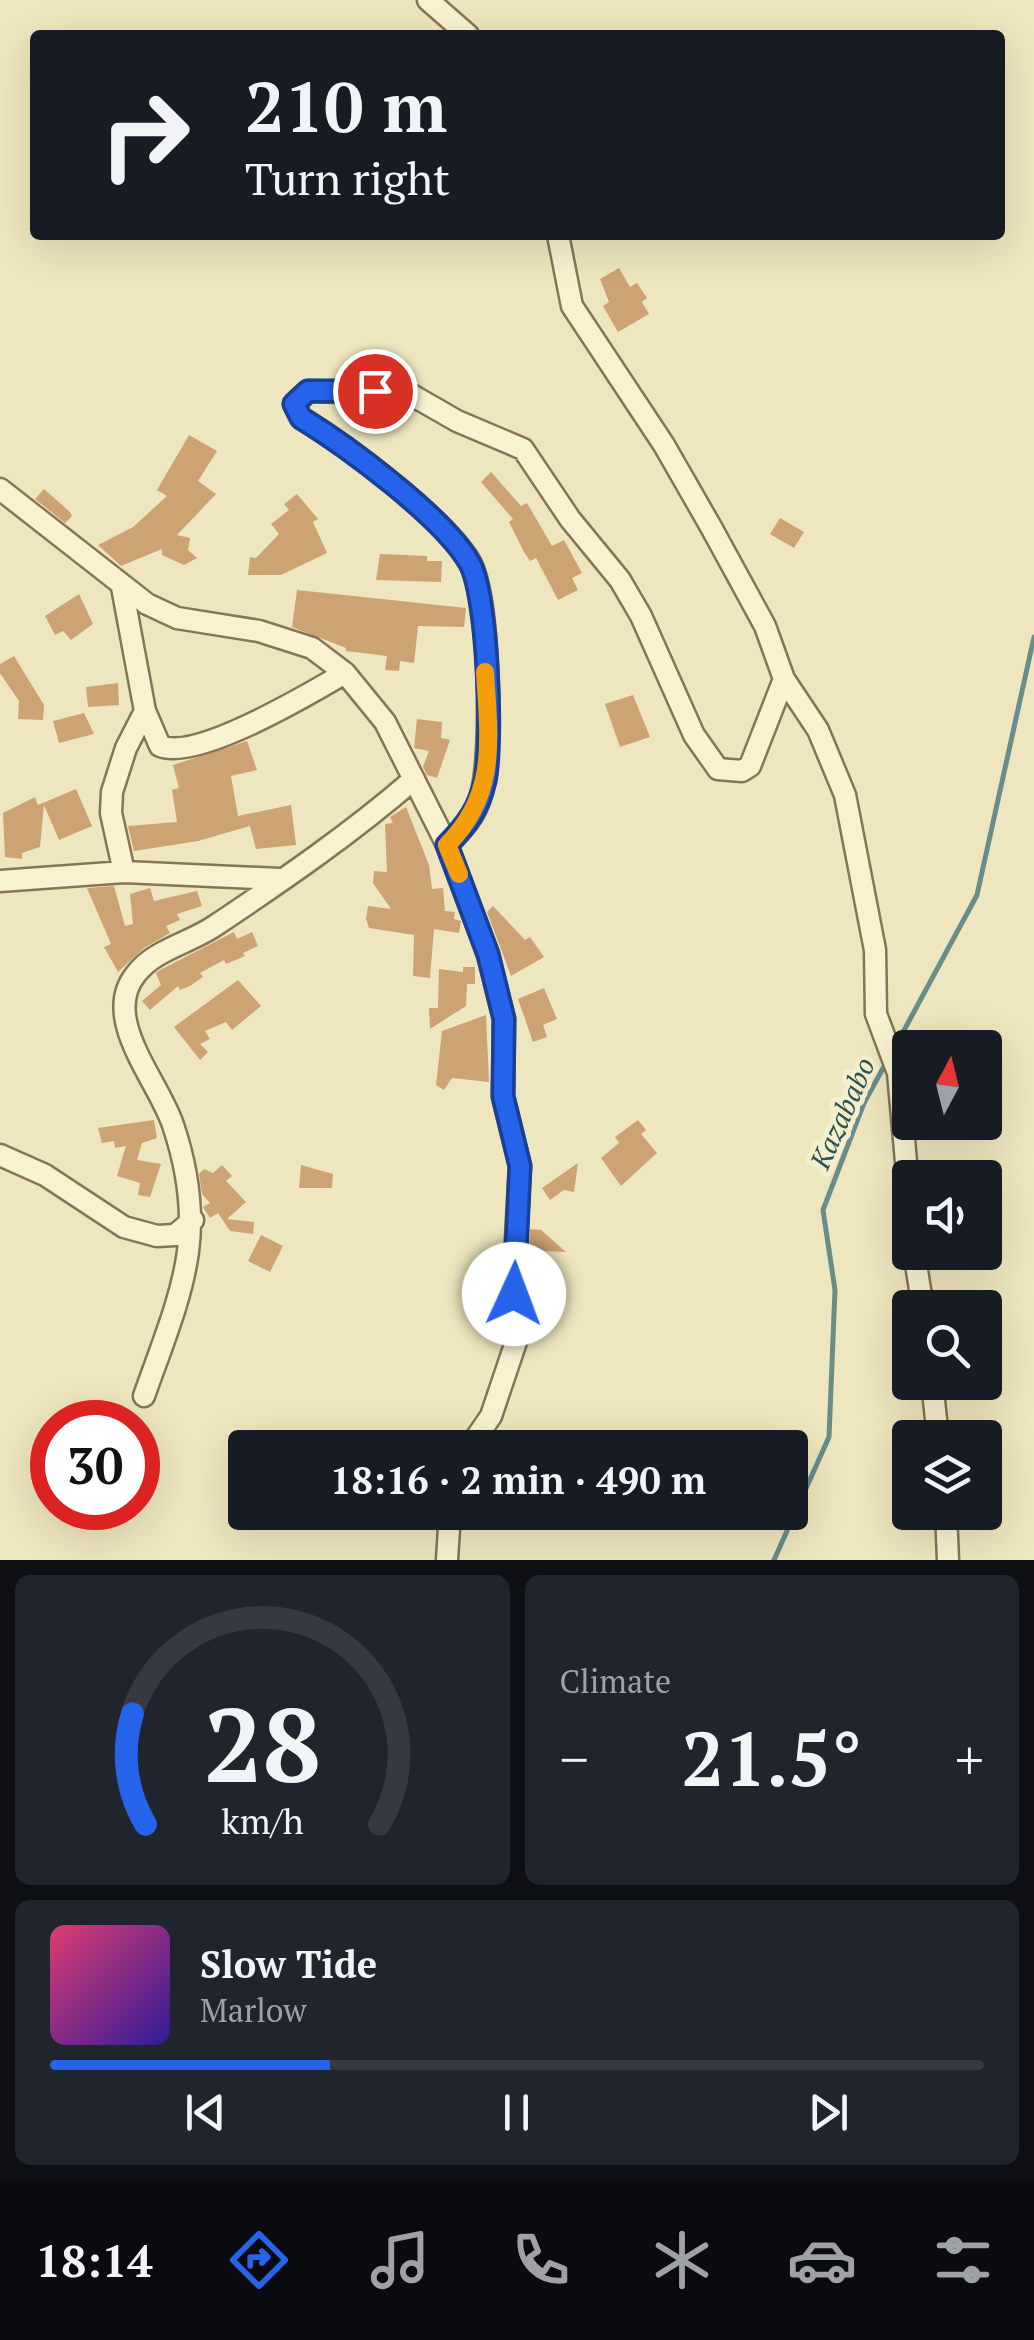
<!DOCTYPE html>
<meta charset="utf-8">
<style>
:root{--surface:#171b24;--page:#20242c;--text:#f1f3f6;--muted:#9ea1a6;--line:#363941;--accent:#2563eb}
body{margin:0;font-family:"PT Serif",serif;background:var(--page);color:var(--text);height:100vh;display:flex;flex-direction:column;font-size:38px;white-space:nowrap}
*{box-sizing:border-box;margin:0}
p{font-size:32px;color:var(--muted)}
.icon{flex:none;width:55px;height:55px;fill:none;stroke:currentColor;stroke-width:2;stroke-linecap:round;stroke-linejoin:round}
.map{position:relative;height:1560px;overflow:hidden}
.drawer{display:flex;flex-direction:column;gap:15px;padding:15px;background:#0d0f14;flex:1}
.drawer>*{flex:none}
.guide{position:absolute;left:30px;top:30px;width:975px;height:210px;border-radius:10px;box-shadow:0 10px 40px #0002;background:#171b24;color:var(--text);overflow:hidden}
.needle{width:65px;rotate:7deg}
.tools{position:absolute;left:892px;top:1030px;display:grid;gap:20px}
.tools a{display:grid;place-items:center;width:110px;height:110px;border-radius:10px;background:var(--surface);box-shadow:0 10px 40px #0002;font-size:50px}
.speed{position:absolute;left:30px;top:1400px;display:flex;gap:20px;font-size:50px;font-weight:700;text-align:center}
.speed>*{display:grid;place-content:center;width:130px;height:130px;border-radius:50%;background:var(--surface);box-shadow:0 10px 40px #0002;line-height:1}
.speed .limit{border:15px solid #d22;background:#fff;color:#111}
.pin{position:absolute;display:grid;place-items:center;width:85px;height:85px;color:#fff;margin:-42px;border:5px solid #fff;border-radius:50%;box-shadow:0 2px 10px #0007}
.me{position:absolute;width:110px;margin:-55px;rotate:2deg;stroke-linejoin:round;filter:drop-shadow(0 0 8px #0008)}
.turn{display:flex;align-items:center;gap:35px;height:210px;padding:0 50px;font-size:45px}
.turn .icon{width:130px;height:130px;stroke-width:2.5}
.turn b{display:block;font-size:70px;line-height:85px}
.big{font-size:75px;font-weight:600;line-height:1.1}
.drawer .tile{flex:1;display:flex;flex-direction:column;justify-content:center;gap:15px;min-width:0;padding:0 35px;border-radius:15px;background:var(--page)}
.drawer .dial{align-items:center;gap:0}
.dial svg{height:260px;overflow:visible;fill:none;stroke:var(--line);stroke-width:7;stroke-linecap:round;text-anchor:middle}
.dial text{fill:var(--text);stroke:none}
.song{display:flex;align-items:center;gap:30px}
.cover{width:120px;height:120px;border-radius:15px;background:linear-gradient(135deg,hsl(340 70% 55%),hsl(250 70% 35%))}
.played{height:10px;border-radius:5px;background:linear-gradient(90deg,var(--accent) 30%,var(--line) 30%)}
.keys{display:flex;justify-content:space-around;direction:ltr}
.heat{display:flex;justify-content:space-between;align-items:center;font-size:55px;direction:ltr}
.drawer .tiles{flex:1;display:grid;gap:15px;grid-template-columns:1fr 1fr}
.tile:last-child{grid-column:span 2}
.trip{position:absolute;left:228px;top:1430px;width:580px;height:100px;border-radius:10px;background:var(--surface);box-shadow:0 10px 40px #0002;font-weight:600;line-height:100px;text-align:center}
.tab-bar{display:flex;height:160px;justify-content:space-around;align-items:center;background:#090b0e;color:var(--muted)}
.tab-bar .icon{width:70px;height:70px}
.tab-bar .current{color:var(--accent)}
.tab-bar b{font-size:45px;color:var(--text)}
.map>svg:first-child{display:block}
</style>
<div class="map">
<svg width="1034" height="1560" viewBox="0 0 1034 1560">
<rect width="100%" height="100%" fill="#eee6be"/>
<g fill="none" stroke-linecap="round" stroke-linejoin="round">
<path stroke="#698d89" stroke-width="5" d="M895,1047L977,895L1034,637
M774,1560L829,1437L835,1290L823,1210L864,1103L887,1061"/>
</g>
<path fill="#cda373" d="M619,268L630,287L637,283L647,298L642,302L649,314L618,332L603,306L609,302L600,279Z
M189,435L217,451L198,481L216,494L177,535L190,538L188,550L197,558L184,565L162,555V549L121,566L98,545L133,527L167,496L157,490Z
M491,472L521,506L527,503L552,546L564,540L582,573L572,578L578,590L558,600L536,558L530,561L524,552L509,522L513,519L481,482Z
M44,489L70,512L72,516L65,523L35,499Z
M297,494L318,519L313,522L327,553L281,575H248L250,557L256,558L279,534L271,524L289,510L284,504Z
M780,518L804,532L794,548L770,534Z
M380,554L427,556V561H442L441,582L376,580Z
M297,590L466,608L464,627L418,626L414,663L400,661L399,671L385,670L387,656L346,651V648L292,627Z
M79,594L93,624L71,640L63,631L55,635L45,616Z
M14,656L44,705L43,720L18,719L19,701L0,673V664Z
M118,683L119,705L88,707L86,687Z
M633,695L650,737L620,747L605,704Z
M84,713L94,734L59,743L53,721Z
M417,719L442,722L441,738L450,740L437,778L427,775L423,767L429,751L414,748Z
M247,741L257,770L231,776L238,816L291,805L296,845L256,849L250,826L198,841L134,851L128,826L177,822L172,790L179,788L173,765Z
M76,789L92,826L59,840L44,805L40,847L22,853V859L5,857L3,813L35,797L38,805Z
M406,807L429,865L432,889L443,888L445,911L455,912L454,919L461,921L459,933L434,929L430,978L413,976L414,935L369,928L366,919L368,906L391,909L373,883L374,871L387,872L385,824L393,823L390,817Z
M114,886L125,926L133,924L130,894L150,888L154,901L197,891L202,906L177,914L180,920L166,926L170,933L144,948L118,972L104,947L111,944L87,888Z
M493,906L525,940L530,937L544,957L511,976L487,912Z
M234,932L237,939L252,932L258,946L243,953L245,956L226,964L224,960L200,973L203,977L190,986L180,990L178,986L150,1010L142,1001L161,985L156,973L160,970Z
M463,967H475V984H467L466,1006L430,1029L429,1008H438L439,969L463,972Z
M238,980L261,1006L232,1030L226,1022L205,1031L210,1039L200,1044L208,1052L200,1060L174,1027Z
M544,988L557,1019L543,1025L547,1037L533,1042L518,999Z
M486,1015L489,1082L452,1078L444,1090L436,1085L442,1031Z
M154,1120L157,1138L142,1143L137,1160L161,1164L150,1197L138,1195L140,1183L117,1176L126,1146L115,1148L114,1141L102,1143L98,1128Z
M638,1120L646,1130L641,1134L657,1153L621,1186L601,1158L619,1143L615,1137Z
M578,1163L574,1192L564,1190L550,1200L542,1188Z
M222,1165L232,1176L226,1181L246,1202L227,1219L254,1222L253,1234L230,1231L218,1213L210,1218L203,1207L210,1203L202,1194L199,1174L204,1169L213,1173Z
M301,1165L333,1174L332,1188H299Z
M530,1229L541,1230L566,1252L529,1250Z
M261,1235L283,1246L270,1272L248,1261Z"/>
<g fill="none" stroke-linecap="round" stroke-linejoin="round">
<defs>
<path id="minor" d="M428,0L468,35
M558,235L572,306L664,445L711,527L765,626L784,679L818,730L845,795L875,950L876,1014L898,1073L910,1206
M0,489L147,604L177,618L259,631L312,648L345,673L385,722L447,845L488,955L504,1019L503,1097L520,1166L513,1293L519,1333L491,1416L469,1448
M122,587L145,711L126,748L112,792L111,813L124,872
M145,711L160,746C197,761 311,693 345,673
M447,845C462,830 475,817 481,795C493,755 490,596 470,562C443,517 347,446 301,418L294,404L308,391L410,394L457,421L523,449L570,519L620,580L641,616L694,735L718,769L742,771L750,766L784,679
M0,881L124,872L280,879
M0,1155L45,1175L124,1227L157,1236L175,1235L193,1220
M914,1252L923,1308
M932,1382L938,1438
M144,1396C181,1292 210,1235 173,1125C158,1080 100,1018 136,974C154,950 189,943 213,927C282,881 352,833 414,779
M946,1512L948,1560
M447,1560L450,1512"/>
</defs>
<use href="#minor" stroke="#867656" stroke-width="25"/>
<use href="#minor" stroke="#f9f2d1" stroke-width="20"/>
</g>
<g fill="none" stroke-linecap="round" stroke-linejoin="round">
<defs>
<path id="route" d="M375,391H308L294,404L301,418C347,446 443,517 469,562C488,593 493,743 485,781C479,808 467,825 447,845L488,954L504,1019L503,1096L520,1166L514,1294"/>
</defs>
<use href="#route" stroke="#184099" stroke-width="25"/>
<use href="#route" stroke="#2563eb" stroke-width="18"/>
<path stroke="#f59e0b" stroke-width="18" d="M459,874L447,845C498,794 489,739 485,672"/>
</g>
<g text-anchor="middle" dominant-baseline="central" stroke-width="10" stroke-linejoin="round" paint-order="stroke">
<g font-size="28" font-style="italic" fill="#2a5356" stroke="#f6efcd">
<text transform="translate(842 1113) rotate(-66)">Kazababo</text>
</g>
</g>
</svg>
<div class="tools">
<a><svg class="needle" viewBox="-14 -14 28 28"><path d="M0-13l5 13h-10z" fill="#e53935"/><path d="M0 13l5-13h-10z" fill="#9ea1a6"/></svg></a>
<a><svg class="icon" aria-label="sound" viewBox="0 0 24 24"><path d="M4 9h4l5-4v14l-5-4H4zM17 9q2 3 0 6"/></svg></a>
<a><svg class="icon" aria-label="search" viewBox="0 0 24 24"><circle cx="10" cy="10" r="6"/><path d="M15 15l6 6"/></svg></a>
<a><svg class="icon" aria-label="layers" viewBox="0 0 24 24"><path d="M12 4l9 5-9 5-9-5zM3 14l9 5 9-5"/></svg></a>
</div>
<div class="speed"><div class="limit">30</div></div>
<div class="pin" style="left:375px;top:391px;background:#d93025"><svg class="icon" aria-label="arrive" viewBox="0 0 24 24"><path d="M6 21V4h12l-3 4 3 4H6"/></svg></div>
<svg class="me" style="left:514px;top:1294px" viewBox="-20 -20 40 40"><circle r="19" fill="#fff"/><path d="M0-13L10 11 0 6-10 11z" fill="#2563eb"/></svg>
<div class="trip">18:16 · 2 min · 490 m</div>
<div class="guide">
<div class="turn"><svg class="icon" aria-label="right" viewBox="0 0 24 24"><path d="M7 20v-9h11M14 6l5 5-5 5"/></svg><div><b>210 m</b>Turn right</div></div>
</div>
</div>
<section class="drawer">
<div class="tiles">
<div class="tile dial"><svg viewBox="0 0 100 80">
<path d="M14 69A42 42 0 1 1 86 69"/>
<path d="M14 69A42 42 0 0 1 10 35" stroke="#2563eb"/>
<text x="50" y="56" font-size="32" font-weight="700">28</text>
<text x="50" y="72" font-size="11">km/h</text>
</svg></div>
<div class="tile"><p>Climate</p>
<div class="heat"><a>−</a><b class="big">21.5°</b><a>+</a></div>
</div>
<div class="tile">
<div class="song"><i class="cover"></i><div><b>Slow Tide</b><p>Marlow</p></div></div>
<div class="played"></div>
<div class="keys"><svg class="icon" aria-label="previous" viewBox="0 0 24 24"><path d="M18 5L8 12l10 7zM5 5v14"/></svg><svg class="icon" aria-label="pause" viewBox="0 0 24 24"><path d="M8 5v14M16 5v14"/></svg><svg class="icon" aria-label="next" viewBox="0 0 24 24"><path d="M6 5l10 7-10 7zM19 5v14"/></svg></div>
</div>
</div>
</section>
<nav class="tab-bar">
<b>18:14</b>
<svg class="icon current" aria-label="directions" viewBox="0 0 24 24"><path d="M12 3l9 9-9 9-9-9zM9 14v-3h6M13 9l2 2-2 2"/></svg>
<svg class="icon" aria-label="music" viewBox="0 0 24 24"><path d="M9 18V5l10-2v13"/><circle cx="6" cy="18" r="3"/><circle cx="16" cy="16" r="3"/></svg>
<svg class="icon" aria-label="phone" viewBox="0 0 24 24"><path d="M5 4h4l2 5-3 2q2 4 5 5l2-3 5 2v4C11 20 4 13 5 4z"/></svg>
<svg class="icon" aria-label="climate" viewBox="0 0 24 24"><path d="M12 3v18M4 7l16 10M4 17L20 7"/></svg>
<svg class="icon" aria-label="car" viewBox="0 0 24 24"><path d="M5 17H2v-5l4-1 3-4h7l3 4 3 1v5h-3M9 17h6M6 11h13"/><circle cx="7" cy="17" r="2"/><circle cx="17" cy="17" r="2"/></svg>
<svg class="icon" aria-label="filters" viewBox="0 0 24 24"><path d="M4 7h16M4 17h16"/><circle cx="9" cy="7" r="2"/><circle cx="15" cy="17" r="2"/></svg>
</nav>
